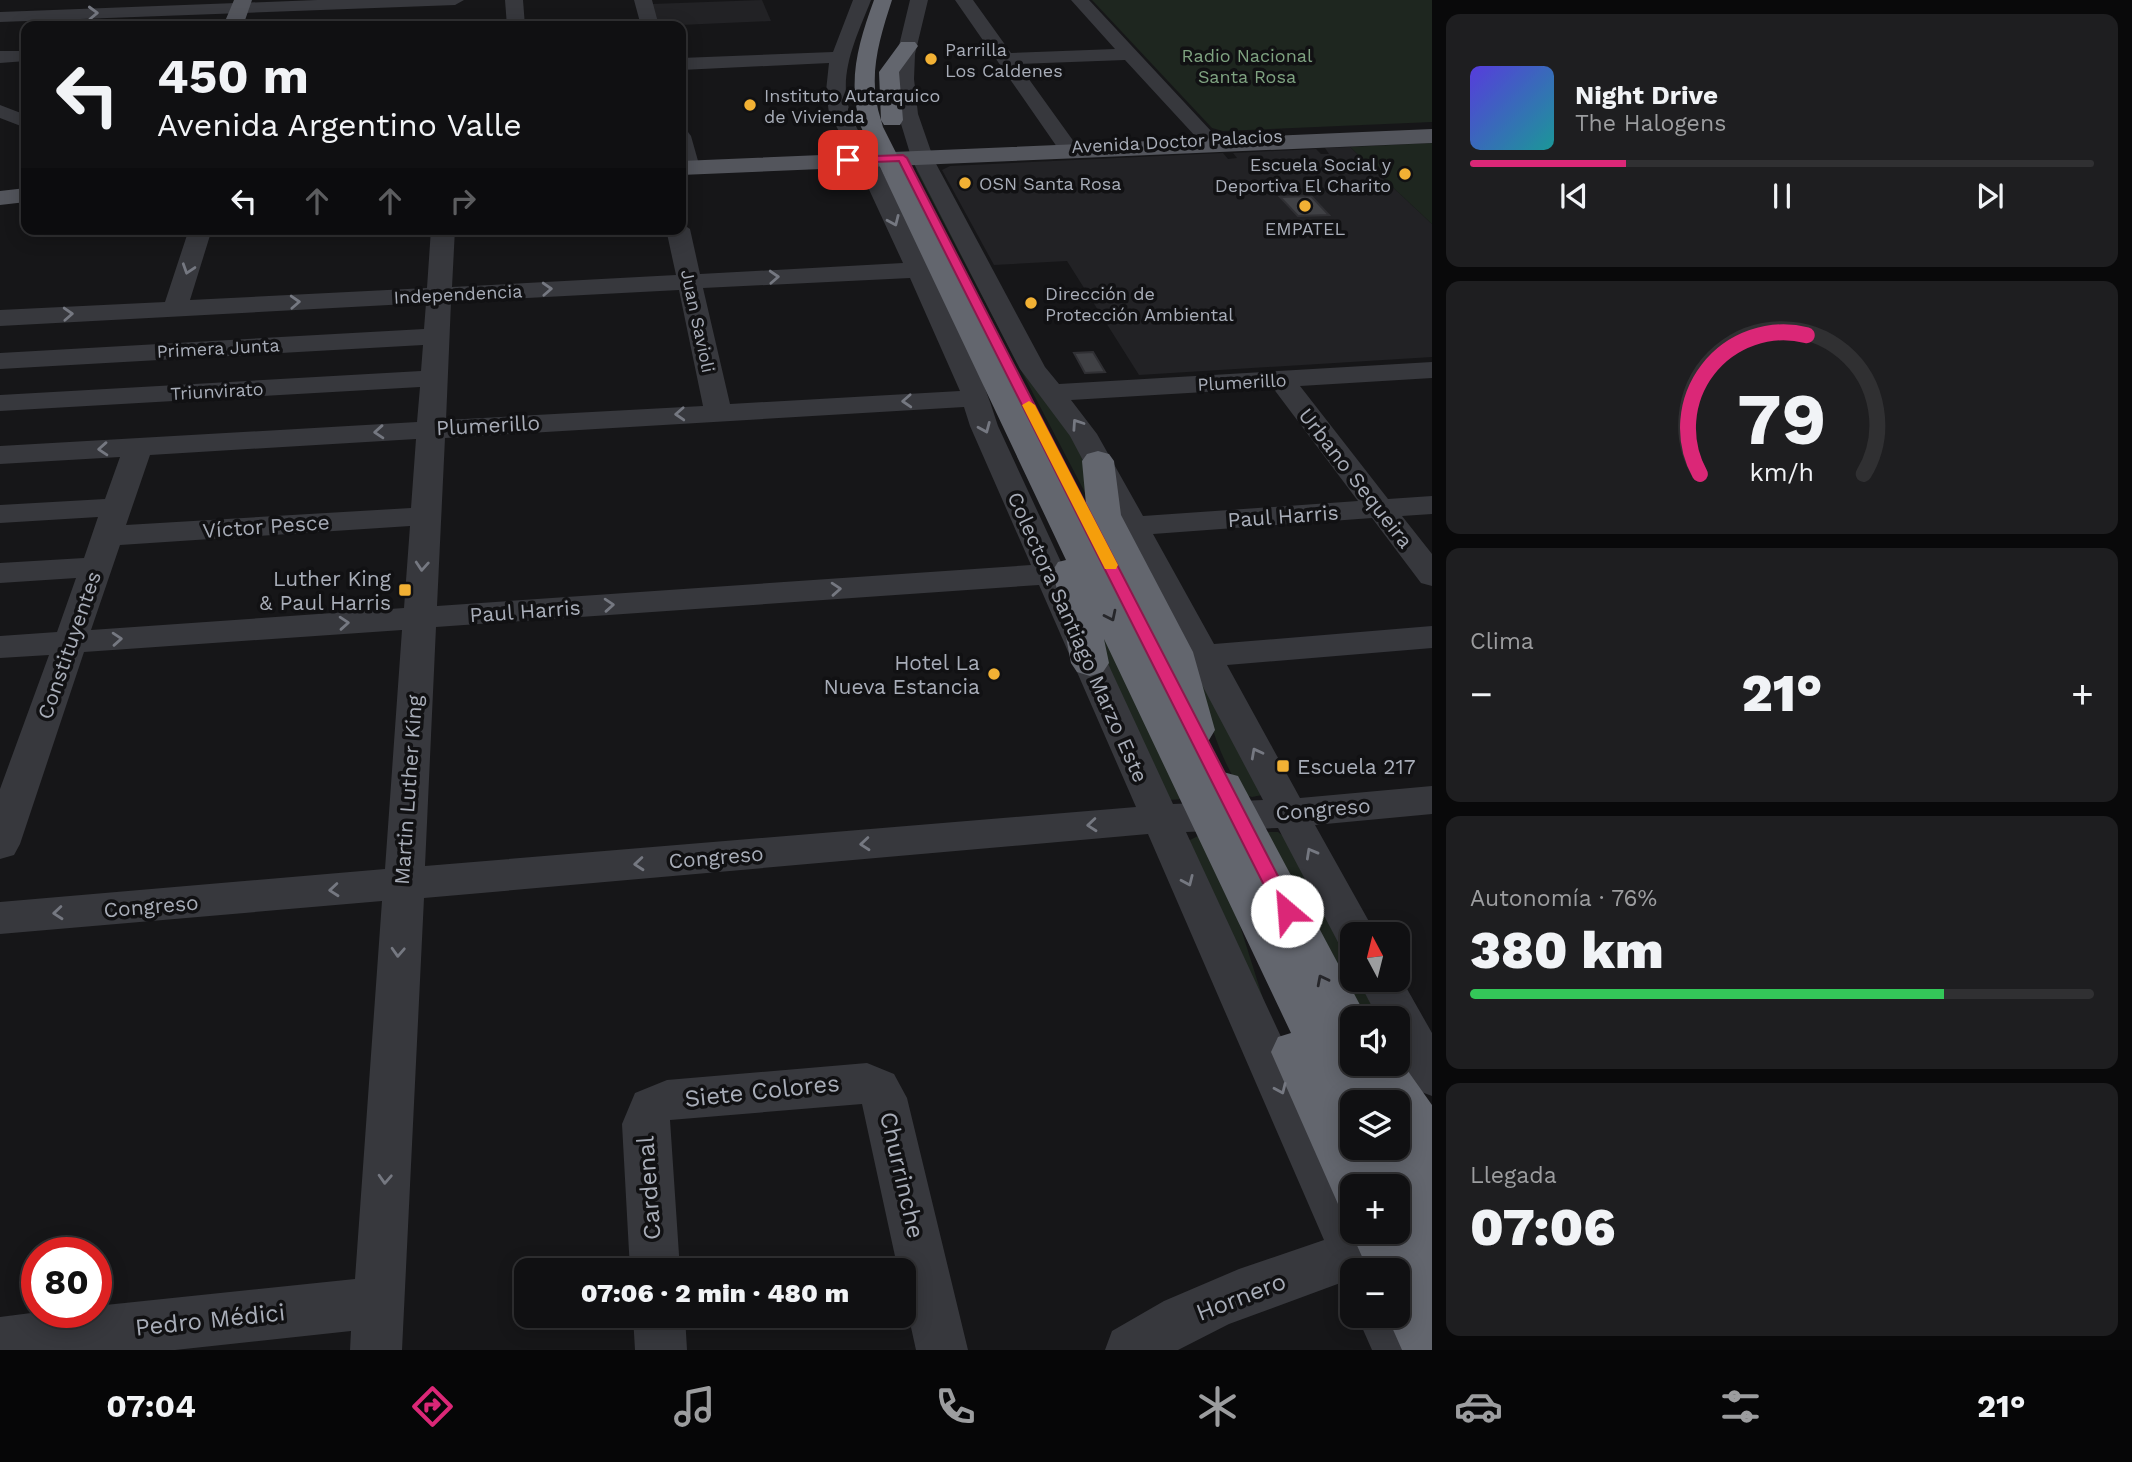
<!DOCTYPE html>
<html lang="es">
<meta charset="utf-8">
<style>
:root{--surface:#101012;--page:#1e1e20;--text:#f1f3f6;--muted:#9c9d9f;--line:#303032;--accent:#db2777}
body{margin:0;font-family:"Work Sans",sans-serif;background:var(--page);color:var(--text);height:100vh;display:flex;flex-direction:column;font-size:26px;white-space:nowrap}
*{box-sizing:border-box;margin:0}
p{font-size:23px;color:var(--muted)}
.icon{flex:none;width:38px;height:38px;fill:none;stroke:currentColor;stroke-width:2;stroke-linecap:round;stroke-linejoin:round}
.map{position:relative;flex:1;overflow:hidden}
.panel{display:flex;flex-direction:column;gap:14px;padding:14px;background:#09090a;width:700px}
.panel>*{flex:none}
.guide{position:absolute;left:21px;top:21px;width:665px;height:214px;border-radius:14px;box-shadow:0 4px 18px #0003,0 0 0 2px var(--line);background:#101012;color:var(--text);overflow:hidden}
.needle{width:46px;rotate:353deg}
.buttons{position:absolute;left:1340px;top:922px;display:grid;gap:14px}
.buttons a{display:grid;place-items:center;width:70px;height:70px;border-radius:14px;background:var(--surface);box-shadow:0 4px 18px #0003,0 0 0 2px var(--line);font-size:35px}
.speed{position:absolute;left:21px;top:1237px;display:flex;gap:14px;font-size:35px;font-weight:700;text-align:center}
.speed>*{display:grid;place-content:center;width:91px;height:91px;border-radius:50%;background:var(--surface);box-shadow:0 4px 18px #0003,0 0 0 2px var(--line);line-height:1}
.speed .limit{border:10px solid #d22;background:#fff;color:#111}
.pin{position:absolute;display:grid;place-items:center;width:60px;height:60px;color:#fff;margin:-30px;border-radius:14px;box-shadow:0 4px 10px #0006}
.me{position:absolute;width:77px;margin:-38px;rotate:333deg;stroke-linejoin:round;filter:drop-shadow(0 0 5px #0008)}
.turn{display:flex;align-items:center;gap:24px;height:147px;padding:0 21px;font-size:32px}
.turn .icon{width:91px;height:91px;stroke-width:2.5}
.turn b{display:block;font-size:49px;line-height:60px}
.lanes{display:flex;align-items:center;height:66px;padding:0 21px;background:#0003;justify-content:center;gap:35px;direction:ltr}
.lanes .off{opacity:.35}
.big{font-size:52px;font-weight:800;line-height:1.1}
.panel .tile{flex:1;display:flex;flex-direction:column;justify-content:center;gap:10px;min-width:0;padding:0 24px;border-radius:14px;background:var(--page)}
.panel .dial{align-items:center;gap:0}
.dial svg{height:182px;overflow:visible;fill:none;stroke:var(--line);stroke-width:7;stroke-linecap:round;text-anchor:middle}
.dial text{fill:var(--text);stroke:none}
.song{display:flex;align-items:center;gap:21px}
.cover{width:84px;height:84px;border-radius:10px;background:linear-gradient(135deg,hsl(250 70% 55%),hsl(180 70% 35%))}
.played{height:7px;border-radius:4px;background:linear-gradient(90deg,var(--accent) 25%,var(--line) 25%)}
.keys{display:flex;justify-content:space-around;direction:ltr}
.heat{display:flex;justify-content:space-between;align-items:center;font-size:38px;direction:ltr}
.charge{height:10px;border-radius:5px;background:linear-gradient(90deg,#34c759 76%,var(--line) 0)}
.trip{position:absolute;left:514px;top:1258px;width:402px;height:70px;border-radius:14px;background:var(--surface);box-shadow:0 4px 18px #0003,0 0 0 2px var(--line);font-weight:800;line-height:70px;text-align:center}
.menu{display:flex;height:112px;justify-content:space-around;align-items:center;background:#060607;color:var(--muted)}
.menu .icon{width:49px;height:49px}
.menu .on{color:var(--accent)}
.menu b{font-size:32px;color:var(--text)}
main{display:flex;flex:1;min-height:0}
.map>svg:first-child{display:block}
</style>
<main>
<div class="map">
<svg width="1432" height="1350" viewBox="0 0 1432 1350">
<rect width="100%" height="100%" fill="#161618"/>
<path fill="#222225" d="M762,0L771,21L658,26L652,4Z
M1350,147L1432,224V357L1139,375L1067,261L994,265L942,170L950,166L1223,153L1228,159L1237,158L1233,153L1316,149L1321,154H1329L1325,148Z"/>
<path fill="#1e261f" d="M1092,0H1432V122L1223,131L1212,128Z
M1432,143V224L1350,147Z
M917,169L1081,449L1090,502L916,170Z
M1109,508L1262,795L1252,797L1245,795C1216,757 1209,709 1189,667C1164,613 1135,561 1109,508Z
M1088,602L1182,799L1169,800L1095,650Z
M1265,832H1278L1287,839L1353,963V980H1362L1383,1018H1357Z
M1200,835L1230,894L1265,1005L1186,842Z"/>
<path fill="#404145" stroke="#303034" stroke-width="2" d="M1311,196L1329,215L1298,216L1280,197Z
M1093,352L1105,372L1085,373L1074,353Z"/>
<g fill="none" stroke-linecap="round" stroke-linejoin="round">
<path fill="#37383d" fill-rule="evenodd" d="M317,0H464L455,5L0,22V12Z
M505,0H523L525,26H507Z
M634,0H652L659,26H641Z
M853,0H871C860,29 844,60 846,92C848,123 870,147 883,173C924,255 971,339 998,426L1173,804L1263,800L1070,436L1020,369L912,160L898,114L894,79L897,54L910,0H928L915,54L914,79L918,114L934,160L1045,367L1059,384L1432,362V378L1300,386L1388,499L1432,496V514L1402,516L1432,554V586L1421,583L1372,518L1153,534L1214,644L1432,626V648L1227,665L1300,798L1432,786V814L1315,825L1376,934H1353V950L1340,946L1278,828L1186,832L1353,1192V1232H1371L1388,1270H1353V1291L1345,1287L1343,1282L1229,1324L1178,1350H1105L1112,1331L1164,1301L1239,1269L1324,1240L1148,834L424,898L402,1350H350L351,1331L175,1350H0V1317L39,1312H96V1306L355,1279L382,901L0,934V902L385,869L402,630L84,652L20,844L14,855L0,859V789L49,655L0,658V636L57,632L76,578L0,583V563L84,558L98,517L0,523V505L105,499L120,457L0,464V446L417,422L420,387L0,411V395L421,371L423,345L0,369V353L424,329L426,303L0,326V310L165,302L189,229H212L190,300L427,288L431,229H455L452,287L676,275L666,229H681V223L690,229L700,274L903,263L860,170L829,113L826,91L829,63L681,70V58L833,52ZM910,278L960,391L730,404L703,288ZM679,290L703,406L446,420L451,302ZM1273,388L1358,501L1143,516L1097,434L1071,400ZM964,407L970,426L1031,565L437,606L445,438ZM416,439L411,508L126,525L150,455ZM410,526L404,608L91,630L120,545ZM1039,585L1136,807L425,866L436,627Z
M955,0H973L1011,53L1115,49L1071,0H1089L1225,146L1222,150H1208L1125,60L1018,64L1082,153L1078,157H1064Z
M0,51H26V61L0,63Z
M0,105L26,115V128L0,118Z
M681,130L688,132L691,136L700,168L697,173L689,174L681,172Z
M1398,973L1432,1033V1096L1416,1090L1398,1056V1018H1378L1358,980H1398Z
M867,1063L894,1074L907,1098L968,1350H916L905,1300V1270H898L862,1104L670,1120L680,1270H630L622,1124L635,1093L667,1080Z
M1398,1296L1401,1298L1425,1350H1372L1357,1316H1398Z
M633,1316H685L687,1350H635Z"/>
<path fill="#53555c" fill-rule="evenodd" d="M234,0H252L243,26H223Z
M1432,129V143L681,175V161Z
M26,188V202L0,205V191Z"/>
<path fill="#63666e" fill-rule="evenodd" d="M874,0H892C879,40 867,78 881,120L879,72L901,42H915L918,46L899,72L903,120L900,125H884L881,120L883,127L1162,680L1155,652L1087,515L1082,461L1087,454L1098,451L1109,454L1114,461L1121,515L1193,652L1215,730L1209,740L1194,744L1211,776L1223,772L1238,776L1367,1018H1353V1064H1398V1057L1432,1105V1350H1402L1387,1316H1398V1270H1368L1351,1232L1353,1227V1232H1398V1186H1353V1209L1338,1204L1271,1052L1278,1037L1291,1033L1104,639L1109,663L1103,672L1090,676L1077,672L1071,663L1053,570L1058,562L1066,560L861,127C847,81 858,44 874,0ZM1353,1102H1398V1148H1353Z"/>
</g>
<defs><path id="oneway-chevron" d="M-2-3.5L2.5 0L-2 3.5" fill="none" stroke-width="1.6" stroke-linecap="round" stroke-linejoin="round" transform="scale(1.75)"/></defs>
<g stroke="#757881">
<use href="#oneway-chevron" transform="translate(93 13) rotate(-2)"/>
<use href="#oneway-chevron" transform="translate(894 221) rotate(66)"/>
<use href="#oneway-chevron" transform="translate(188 269) rotate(108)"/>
<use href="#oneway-chevron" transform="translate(774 277) rotate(-3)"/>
<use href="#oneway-chevron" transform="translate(547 289) rotate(-3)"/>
<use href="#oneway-chevron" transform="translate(295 302) rotate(-3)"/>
<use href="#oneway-chevron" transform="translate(68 314) rotate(-3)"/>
<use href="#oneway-chevron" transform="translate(907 401) rotate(177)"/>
<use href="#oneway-chevron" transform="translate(680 414) rotate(177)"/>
<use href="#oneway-chevron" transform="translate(1077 424) rotate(-124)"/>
<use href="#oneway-chevron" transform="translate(985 428) rotate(67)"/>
<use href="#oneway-chevron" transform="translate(379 432) rotate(176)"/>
<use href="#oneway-chevron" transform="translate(103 449) rotate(176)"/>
<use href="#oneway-chevron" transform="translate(422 566) rotate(94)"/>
<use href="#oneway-chevron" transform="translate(836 589) rotate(-4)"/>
<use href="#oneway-chevron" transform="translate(609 605) rotate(-4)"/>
<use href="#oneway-chevron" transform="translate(344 623) rotate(-4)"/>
<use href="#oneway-chevron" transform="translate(117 639) rotate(-4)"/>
<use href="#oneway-chevron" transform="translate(1256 753) rotate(-118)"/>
<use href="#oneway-chevron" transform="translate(1092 825) rotate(175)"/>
<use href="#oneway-chevron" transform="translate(865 844) rotate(175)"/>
<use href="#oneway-chevron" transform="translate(1311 853) rotate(-119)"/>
<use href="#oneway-chevron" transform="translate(639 864) rotate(175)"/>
<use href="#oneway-chevron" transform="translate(1188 881) rotate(66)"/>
<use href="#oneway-chevron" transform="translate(334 890) rotate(175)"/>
<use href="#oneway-chevron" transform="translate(58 913) rotate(175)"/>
<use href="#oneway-chevron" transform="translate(398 952) rotate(93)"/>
<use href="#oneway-chevron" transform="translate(1281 1089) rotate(66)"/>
<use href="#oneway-chevron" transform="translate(385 1179) rotate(93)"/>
</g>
<g stroke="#26262a">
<use href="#oneway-chevron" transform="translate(1111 616) rotate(64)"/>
<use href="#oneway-chevron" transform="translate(1322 980) rotate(-117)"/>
</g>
<path fill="#db2777" stroke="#8e194d" stroke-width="2" d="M903,155L907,158L1296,911L1293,916L1287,918L1280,916L1277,911L899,161L848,163L843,160L848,157Z"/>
<path fill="#f59e0b" d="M1029,401L1035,405L1118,565L1116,569H1105L1103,565L1022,405Z"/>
<g fill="#f2b134" stroke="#111113" stroke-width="2.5">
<circle cx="931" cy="59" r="7"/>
<circle cx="750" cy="105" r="7"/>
<circle cx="1405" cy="174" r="7"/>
<circle cx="965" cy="183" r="7"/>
<circle cx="1305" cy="206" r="7"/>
<circle cx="1031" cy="303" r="7"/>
<rect x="398" y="583" width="14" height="14" rx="3.5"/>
<circle cx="994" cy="674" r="7"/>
<rect x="1276" y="759" width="14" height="14" rx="3.5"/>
</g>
<g text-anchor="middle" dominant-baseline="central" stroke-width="7" stroke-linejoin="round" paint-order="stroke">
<g font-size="18" fill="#a8adb8" stroke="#111113" text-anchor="start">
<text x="945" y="49">Parrilla<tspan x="945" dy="21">Los Caldenes</tspan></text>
<text x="764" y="95">Instituto Autarquico<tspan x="764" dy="21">de Vivienda</tspan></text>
<text x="1391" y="164" text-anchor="end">Escuela Social y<tspan x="1391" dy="21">Deportiva El Charito</tspan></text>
<text x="979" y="183">OSN Santa Rosa</text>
<text x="1305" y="228" text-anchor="middle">EMPATEL</text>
<text x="1045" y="293">Dirección de<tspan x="1045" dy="21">Protección Ambiental</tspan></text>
</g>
<g font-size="18" fill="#7fa381" stroke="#111113">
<text x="1247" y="55">Radio Nacional<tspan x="1247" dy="21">Santa Rosa</tspan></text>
</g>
<g font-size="18" fill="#a8adb8" stroke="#111113">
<text transform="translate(1177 141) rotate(-3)">Avenida Doctor Palacios</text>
<text transform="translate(458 294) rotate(-3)">Independencia</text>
<text transform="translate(698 321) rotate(78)">Juan Savioli</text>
<text transform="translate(218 348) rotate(-3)">Primera Junta</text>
<text transform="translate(1242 382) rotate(-3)">Plumerillo</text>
<text transform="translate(217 391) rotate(-3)">Triunvirato</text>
</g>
<g font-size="21" fill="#a8adb8" stroke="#111113">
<text transform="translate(488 425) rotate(-3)">Plumerillo</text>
<text transform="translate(1356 478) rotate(52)">Urbano Sequeira</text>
<text transform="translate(1283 516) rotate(-4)">Paul Harris</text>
<text transform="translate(266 526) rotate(-4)">Víctor Pesce</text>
<text transform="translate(525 611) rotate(-4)">Paul Harris</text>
<text transform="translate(1078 637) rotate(66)">Colectora Santiago Marzo Este</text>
<text transform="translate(69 645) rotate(-71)">Constituyentes</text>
<text transform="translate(408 790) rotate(-86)">Martin Luther King</text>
<text transform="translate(1323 809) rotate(-5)">Congreso</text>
<text transform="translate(716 857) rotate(-5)">Congreso</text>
<text transform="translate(151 906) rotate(-5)">Congreso</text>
</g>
<g font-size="21" fill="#a8adb8" stroke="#111113" text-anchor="end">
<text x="391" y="578">Luther King<tspan x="391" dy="24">&amp; Paul Harris</tspan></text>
<text x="980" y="662">Hotel La<tspan x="980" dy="24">Nueva Estancia</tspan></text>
<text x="1297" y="766" text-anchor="start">Escuela 217</text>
</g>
<g font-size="24" fill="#a8adb8" stroke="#111113">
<text transform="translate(762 1091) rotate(-6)">Siete Colores</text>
<text transform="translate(902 1175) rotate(77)">Churrinche</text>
<text transform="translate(649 1188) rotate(-94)">Cardenal</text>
<text transform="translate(1241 1297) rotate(-21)">Hornero</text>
<text transform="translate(210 1320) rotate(-6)">Pedro Médici</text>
</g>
</g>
</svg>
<div class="buttons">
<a><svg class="needle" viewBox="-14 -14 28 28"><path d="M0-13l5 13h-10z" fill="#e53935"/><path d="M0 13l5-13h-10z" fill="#9c9d9f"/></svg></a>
<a><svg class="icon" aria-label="sound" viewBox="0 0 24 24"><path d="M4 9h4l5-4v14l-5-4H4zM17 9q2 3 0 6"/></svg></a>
<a><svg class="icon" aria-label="layers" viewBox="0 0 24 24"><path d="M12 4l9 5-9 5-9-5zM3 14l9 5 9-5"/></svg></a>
<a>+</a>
<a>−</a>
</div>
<div class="speed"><div class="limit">80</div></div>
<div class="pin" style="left:848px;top:160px;background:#d93025"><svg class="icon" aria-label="arrive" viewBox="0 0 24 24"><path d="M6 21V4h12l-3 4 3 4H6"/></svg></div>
<svg class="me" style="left:1287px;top:911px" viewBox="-20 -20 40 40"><circle r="19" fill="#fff"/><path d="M0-13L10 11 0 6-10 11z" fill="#db2777"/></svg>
<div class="trip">07:06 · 2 min · 480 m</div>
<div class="guide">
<div class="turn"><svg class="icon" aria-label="left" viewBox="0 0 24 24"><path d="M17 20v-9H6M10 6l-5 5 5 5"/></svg><div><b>450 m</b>Avenida Argentino Valle</div></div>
<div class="lanes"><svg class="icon" aria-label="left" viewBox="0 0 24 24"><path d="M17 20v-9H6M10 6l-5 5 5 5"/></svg><svg class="icon off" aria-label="ahead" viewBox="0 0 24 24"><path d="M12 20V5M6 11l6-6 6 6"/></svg><svg class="icon off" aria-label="ahead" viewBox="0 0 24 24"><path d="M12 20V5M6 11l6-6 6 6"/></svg><svg class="icon off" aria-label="right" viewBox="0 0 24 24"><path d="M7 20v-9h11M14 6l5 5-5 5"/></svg></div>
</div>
</div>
<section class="panel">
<div class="tile">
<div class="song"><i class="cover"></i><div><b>Night Drive</b><p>The Halogens</p></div></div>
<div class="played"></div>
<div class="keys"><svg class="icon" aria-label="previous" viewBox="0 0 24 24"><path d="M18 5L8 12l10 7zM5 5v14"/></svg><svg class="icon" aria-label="pause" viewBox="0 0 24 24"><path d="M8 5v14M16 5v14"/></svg><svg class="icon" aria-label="next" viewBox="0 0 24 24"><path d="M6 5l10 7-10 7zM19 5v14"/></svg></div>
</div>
<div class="tile dial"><svg viewBox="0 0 100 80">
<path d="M14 69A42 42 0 1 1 86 69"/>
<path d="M14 69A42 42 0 0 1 61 8" stroke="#db2777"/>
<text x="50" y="56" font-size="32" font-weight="700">79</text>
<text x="50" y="72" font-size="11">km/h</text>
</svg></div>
<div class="tile"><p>Clima</p>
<div class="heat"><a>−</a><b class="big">21°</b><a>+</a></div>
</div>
<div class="tile"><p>Autonomía · 76%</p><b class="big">380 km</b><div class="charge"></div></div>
<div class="tile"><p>Llegada</p><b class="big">07:06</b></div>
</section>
</main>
<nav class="menu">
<b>07:04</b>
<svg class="icon on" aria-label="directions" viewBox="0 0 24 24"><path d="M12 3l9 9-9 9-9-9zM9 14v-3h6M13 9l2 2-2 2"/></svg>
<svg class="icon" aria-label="music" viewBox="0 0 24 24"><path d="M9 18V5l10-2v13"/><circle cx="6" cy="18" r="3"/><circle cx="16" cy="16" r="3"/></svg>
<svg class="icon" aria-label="phone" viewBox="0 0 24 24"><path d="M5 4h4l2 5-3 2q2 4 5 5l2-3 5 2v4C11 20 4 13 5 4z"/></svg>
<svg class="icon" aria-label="climate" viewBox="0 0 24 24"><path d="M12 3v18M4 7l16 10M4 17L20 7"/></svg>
<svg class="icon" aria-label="car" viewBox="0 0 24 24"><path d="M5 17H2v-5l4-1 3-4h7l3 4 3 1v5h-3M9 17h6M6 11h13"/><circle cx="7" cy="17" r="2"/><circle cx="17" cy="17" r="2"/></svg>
<svg class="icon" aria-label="filters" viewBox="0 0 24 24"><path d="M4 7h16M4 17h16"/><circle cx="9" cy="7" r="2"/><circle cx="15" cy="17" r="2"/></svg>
<b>21°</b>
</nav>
